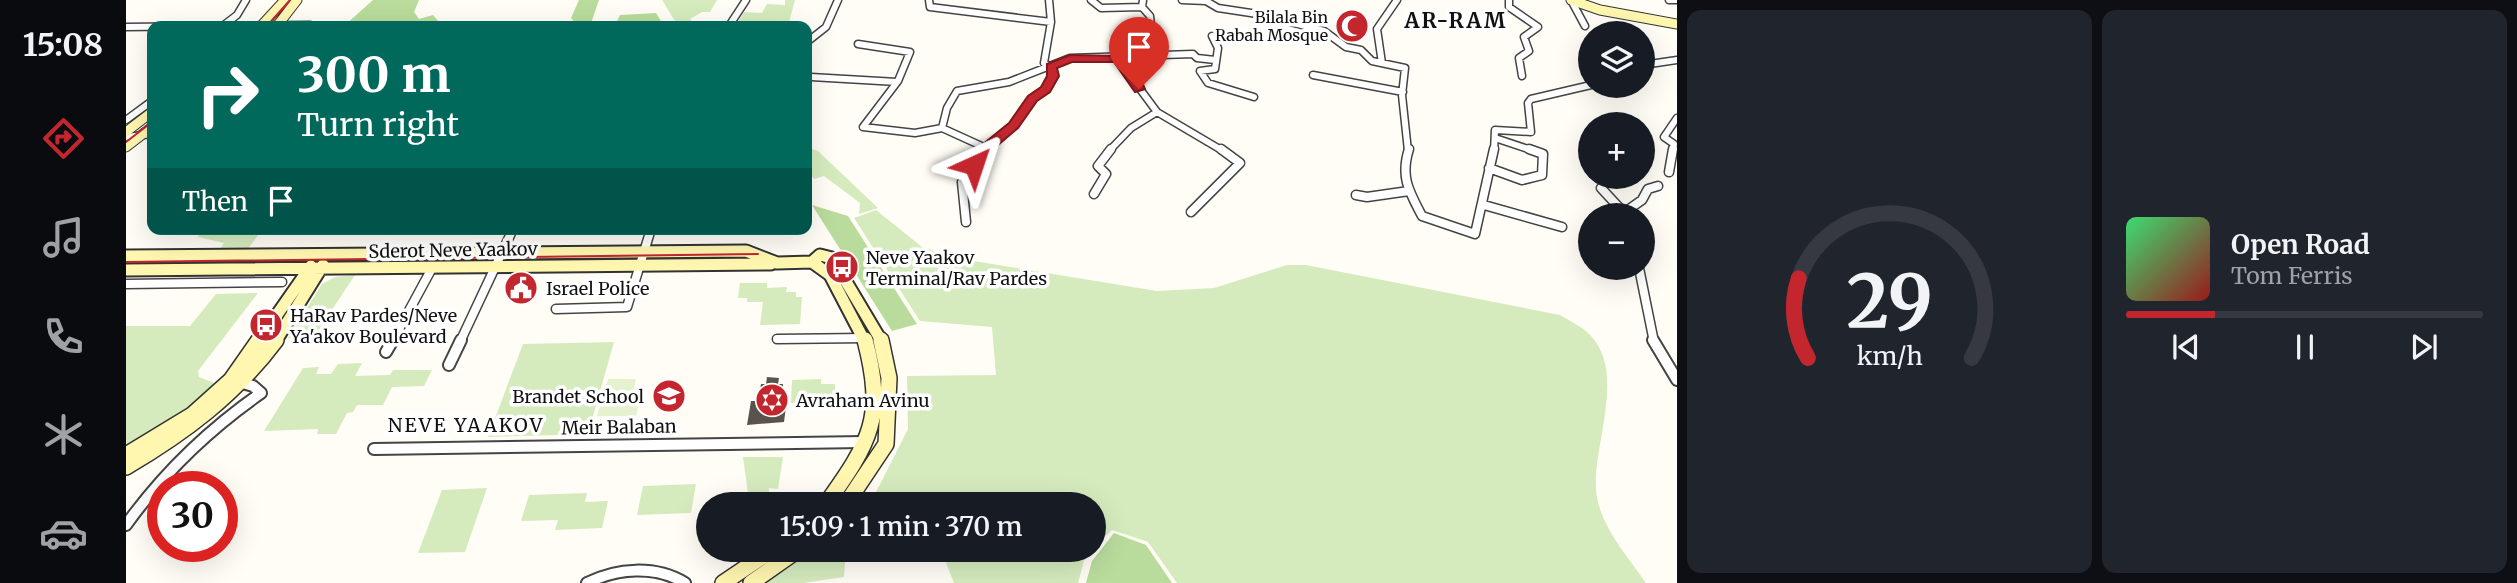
<!DOCTYPE html>
<meta charset="utf-8">
<style>
:root{--surface:#171b24;--page:#20242c;--text:#f1f3f6;--muted:#9ea1a6;--line:#363941;--accent:#c4262e}
body{margin:0;font-family:Merriweather,serif;background:var(--page);color:var(--text);height:100vh;display:flex;flex-direction:column;font-size:26px;white-space:nowrap}
*{box-sizing:border-box;margin:0}
p{font-size:23px;color:var(--muted)}
.icon{flex:none;width:38px;height:38px;fill:none;stroke:currentColor;stroke-width:2;stroke-linecap:round;stroke-linejoin:round}
.map{position:relative;flex:1;overflow:hidden}
.panel{display:flex;flex-direction:column;gap:10px;padding:10px;background:#0d0f14;width:840px}
.panel>*{flex:none}
.hud{position:absolute;left:21px;top:21px;width:665px;height:214px;border-radius:14px;box-shadow:0 7px 28px #0002;background:#00695c;color:#fff;overflow:hidden}
.fabs{position:absolute;left:1452px;top:21px;display:grid;gap:14px}
.fabs a{display:grid;place-items:center;width:77px;height:77px;border-radius:50%;background:var(--surface);box-shadow:0 7px 28px #0002;font-size:35px}
.speed{position:absolute;left:21px;top:471px;display:flex;gap:14px;font-size:35px;font-weight:700;text-align:center}
.speed>*{display:grid;place-content:center;width:91px;height:91px;border-radius:50%;background:var(--surface);box-shadow:0 7px 28px #0002;line-height:1}
.speed .limit{border:10px solid #d22;background:#fff;color:#111}
.pin{position:absolute;display:grid;place-items:center;width:60px;height:60px;color:#fff;margin:-72px -30px;border-radius:50% 50% 50% 0;rotate:-45deg;box-shadow:0 0 7px #0007}
.pin .icon{rotate:45deg}
.me{position:absolute;width:77px;margin:-38px;rotate:42deg;stroke-linejoin:round;filter:drop-shadow(0 0 5px #0008)}
.turn{display:flex;align-items:center;gap:24px;height:147px;padding:0 35px;font-size:32px}
.turn .icon{width:91px;height:91px;stroke-width:2.5}
.turn b{display:block;font-size:49px;line-height:60px}
.then{display:flex;align-items:center;height:66px;padding:0 35px;background:#0003;gap:14px;font-size:26px}
.panel .tile{flex:1;display:flex;flex-direction:column;justify-content:center;gap:10px;min-width:0;padding:0 24px;border-radius:14px;background:var(--page)}
.panel .dial{align-items:center;gap:0}
.dial svg{height:182px;overflow:visible;fill:none;stroke:var(--line);stroke-width:7;stroke-linecap:round;text-anchor:middle}
.dial text{fill:var(--text);stroke:none}
.song{display:flex;align-items:center;gap:21px}
.cover{width:84px;height:84px;border-radius:10px;background:linear-gradient(135deg,hsl(140 70% 55%),hsl(0 70% 35%))}
.played{height:7px;border-radius:4px;background:linear-gradient(90deg,var(--accent) 25%,var(--line) 25%)}
.keys{display:flex;justify-content:space-around;direction:ltr}
.panel .tiles{flex:1;display:grid;gap:10px;grid-template-columns:repeat(2,1fr)}
.trip{position:absolute;left:570px;top:492px;width:410px;height:70px;border-radius:35px;background:var(--surface);box-shadow:0 7px 28px #0002;font-weight:600;line-height:70px;text-align:center}
main{display:flex;flex:1;min-height:0}
.dock{display:flex;flex-direction:column;width:126px;justify-content:space-around;align-items:center;background:#090b0e;color:var(--muted)}
.dock .icon{width:49px;height:49px}
.dock .on{color:var(--accent)}
.dock b{font-size:32px;color:var(--text)}
.map>svg:first-child{display:block}
</style>
<main>
<nav class="dock">
<b>15:08</b>
<svg class="icon on" aria-label="directions" viewBox="0 0 24 24"><path d="M12 3l9 9-9 9-9-9zM9 14v-3h6M13 9l2 2-2 2"/></svg>
<svg class="icon" aria-label="music" viewBox="0 0 24 24"><path d="M9 18V5l10-2v13"/><circle cx="6" cy="18" r="3"/><circle cx="16" cy="16" r="3"/></svg>
<svg class="icon" aria-label="phone" viewBox="0 0 24 24"><path d="M5 4h4l2 5-3 2q2 4 5 5l2-3 5 2v4C11 20 4 13 5 4z"/></svg>
<svg class="icon" aria-label="climate" viewBox="0 0 24 24"><path d="M12 3v18M4 7l16 10M4 17L20 7"/></svg>
<svg class="icon" aria-label="car" viewBox="0 0 24 24"><path d="M5 17H2v-5l4-1 3-4h7l3 4 3 1v5h-3M9 17h6M6 11h13"/><circle cx="7" cy="17" r="2"/><circle cx="17" cy="17" r="2"/></svg>
</nav>
<div class="map">
<svg width="1551" height="583" viewBox="0 0 1551 583">
<rect width="100%" height="100%" fill="#fffdf5"/>
<path fill="#d5ebbd" d="M536,0H591L584,12H576L564,19L571,26H552Z
M659,0H669L662,26H631L632,22L613,21L618,12L636,13L641,4L659,5Z
M681,147L692,151L752,208L733,214L734,203L698,176L688,179L681,169Z
M750,210L796,247L829,258L1031,291L1088,288L1161,265H1180L1434,315C1444,321 1457,327 1465,336C1500,373 1467,446 1470,489C1472,524 1501,555 1520,583H1051L1022,542L986,530L968,548V504H744L782,429L781,376L870,375L866,327L794,321L728,218Z
M66,229H145L135,231L119,253L91,254L98,243L72,237L73,234H66Z
M229,275L188,337L162,338L196,284L209,277Z
M614,283H641V288L661,287L660,292H670V297H676L674,324L634,325L637,302H621V298H612Z
M132,293L72,371L73,377L91,384L53,417L0,447V326H64L90,294Z
M488,342L462,434L362,437L397,344Z
M236,363L229,376L264,375L267,370H306L298,386L266,387L257,405H231L227,412L221,413L210,434H191L192,429L138,431L177,368L193,367L190,374H205L212,364Z
M695,379V384H709V402L665,403L666,380Z
M617,457H657L652,489L643,488V493H622Z
M570,484L565,513L511,515L517,486Z
M361,488L339,552L292,553L316,490Z
M461,493L459,502L482,501L476,528L429,530L432,520L395,521L403,495Z
M684,550H720L718,577L677,583H638Z
M815,550H967L959,557L952,583H828Z"/>
<path fill="#b9dc9c" d="M247,0H293L288,12L293,19L307,15L313,22L309,26H218Z
M453,0H473L464,26L489,25L494,15L530,13L538,26H452L445,18Z
M686,205L722,216L791,324L766,331Z
M988,533L1020,545L1046,583H960L966,561Z"/>
<path fill="#e6f2cf" d="M482,379H510L507,392H516L510,416H471Z"/>
<path fill="#5a524d" d="M641,377L653,378L652,384H657L655,399H661L658,422L621,425L625,401H632L635,384H640Z"/>
<g fill="none" stroke-linecap="round" stroke-linejoin="round">
<defs>
<path id="street-far2" d="M803,0L804,7L925,22
M965,0L975,8L1016,7
M1017,0L1016,7L1024,16L1028,53
M1056,0L1080,1L1092,8L1138,15L1198,31L1220,47L1235,50L1246,61L1279,68L1276,95L1282,151
M1383,0V7L1412,27L1398,37L1403,51L1393,58L1396,76
M1445,0L1459,26
M1543,0H1551
M98,25L111,15L120,0
M603,26L620,0
M0,27L184,25
M1086,36L1092,48L1089,69L1074,71L1082,83L1128,97
M681,42L700,27L712,0
M732,44L784,52L772,81L737,127L789,133L816,128
M991,58L1031,112L1097,151
M1256,63L1251,29L1271,0
M1517,65L1551,60
M1187,75L1277,92
M685,77L771,82
M0,120L26,101
M0,137L26,134
M1369,138L1408,151
M860,148L816,128L821,108L831,91L883,82L944,58L1067,54L1071,58L1089,60
M858,151L888,125L906,99L920,90L927,76L925,67L918,63L925,22L923,0
M983,151L1005,128L1031,112
M1368,151L1369,130L1405,132L1402,103L1405,99L1465,85
M1547,151L1548,144L1538,137L1551,118"/>
<path id="street-far1" d="M1283,149C1274,177 1283,191 1296,216L1349,234L1368,149
M1363,168L1396,180L1416,175L1417,154L1403,149
M1543,172L1547,149
M1475,188L1500,215
M968,194L980,174L972,166L985,149
M1230,195L1241,197L1283,191
M1358,205L1436,227
M1065,212L1114,163L1095,149
M1499,212L1516,200L1522,189L1532,186
M840,222L836,182L859,149
M1513,268L1528,342
M0,284L156,282
M430,309L501,307L525,229
M651,339L740,338
M266,342L305,270
M334,342L387,229"/>
<path id="street" d="M1527,340L1551,380
M260,352L267,340
M323,365L335,340
M248,449L738,442
M0,525C38,472 82,430 135,393L127,386L110,381
M461,583C491,568 529,565 559,583"/>
<path id="secondary-far2" d="M1445,0L1474,10L1551,24
M135,26L159,0
M151,26L171,0
M0,132L26,112
M0,147L26,127"/>
<path id="secondary-far1" d="M0,256L620,251L651,263L686,262
M686,262L694,255L706,258L756,342
M686,262L704,275L739,342
M0,270L645,264
M132,342L185,266
M149,342L197,265"/>
<path id="secondary" d="M0,455L66,415L105,380L133,340
M0,467C58,433 109,395 150,340
M700,504C745,441 759,417 739,340
M720,504L760,444L763,378L755,340
M597,583L646,550
M625,583L672,550"/>
</defs>
<use href="#street-far2" stroke="#444" stroke-width="9"/>
<use href="#street-far1" stroke="#444" stroke-width="11"/>
<use href="#street" stroke="#444" stroke-width="14"/>
<use href="#secondary-far2" stroke="#333" stroke-width="11"/>
<use href="#secondary-far1" stroke="#333" stroke-width="15"/>
<use href="#secondary" stroke="#333" stroke-width="18"/>
<use href="#street-far2" stroke="#fff" stroke-width="6"/>
<use href="#street-far1" stroke="#fff" stroke-width="8"/>
<use href="#street" stroke="#fff" stroke-width="10"/>
<use href="#secondary-far2" stroke="#fff6b0" stroke-width="9"/>
<use href="#secondary-far1" stroke="#fff6b0" stroke-width="11"/>
<use href="#secondary" stroke="#fff6b0" stroke-width="15"/>
<path stroke="#c4262e" stroke-width="2" d="M141,26L164,0
M0,142L26,122
M0,262L632,254"/>
</g>
<path fill="#c4262e" stroke="#7f191e" stroke-width="2" d="M944,55L995,56L1014,77L1019,89L1009,92L988,62H946L931,68L933,76L924,92L911,101L892,128L865,151L853,168H843L841,165L856,145L883,123L902,96L915,87L921,76V64Z"/>
<defs>
<symbol id="mosque-disc" viewBox="-11 -11 22 22"><circle r="9.5" fill="#c4262e" stroke="#fff"/><path d="M3.5-4.9A6 6 0 1 0 3.5 4.9A5 5 0 1 1 3.5-4.9Z" fill="#fff"/></symbol>
<symbol id="bus-disc" viewBox="-11 -11 22 22"><circle r="9.5" fill="#c4262e" stroke="#fff"/><path d="M-5-6H5V4H4V6H2V4H-2V6H-4V4H-5ZM-3.5-4V0h7V-4ZM-3.5 1.2v1.5H-2V1.2ZM2 1.2v1.5H3.5V1.2Z" fill="#fff"/></symbol>
<symbol id="civic-disc" viewBox="-11 -11 22 22"><circle r="9.5" fill="#c4262e" stroke="#fff"/><path d="M-.6-6.5H3V-4.5H.6V-3L4-1V1h2V6H-6V1h2V-1L-.6-3ZM-1.2 2.5V6h2.4V2.5Z" fill="#fff"/></symbol>
<symbol id="school-disc" viewBox="-11 -11 22 22"><circle r="9.5" fill="#c4262e" stroke="#fff"/><path d="M0-5L7-2L0 1L-7-2ZM-4 1L0 2.5L4 1V4Q0 6-4 4Z" fill="#fff"/></symbol>
<symbol id="synagogue-disc" viewBox="-11 -11 22 22"><circle r="9.5" fill="#c4262e" stroke="#fff"/><path d="M0-6.5L5.6 3.2H-5.6ZM0 6.5L5.6-3.2H-5.6Z" fill="#fff"/></symbol>
</defs>
<g fill-rule="evenodd">
<use href="#mosque-disc" x="1207" y="7" width="38" height="38"/>
<use href="#bus-disc" x="697" y="248" width="38" height="38"/>
<use href="#civic-disc" x="376" y="269" width="38" height="38"/>
<use href="#bus-disc" x="121" y="306" width="38" height="38"/>
<use href="#school-disc" x="524" y="377" width="38" height="38"/>
<use href="#synagogue-disc" x="627" y="381" width="38" height="38"/>
</g>
<g text-anchor="middle" dominant-baseline="central" stroke-width="7" stroke-linejoin="round" paint-order="stroke">
<g font-size="16" fill="#111" stroke="#fff" text-anchor="end">
<text x="1202" y="17">Bilala Bin<tspan x="1202" dy="18">Rabah Mosque</tspan></text>
</g>
<g font-size="18" fill="#111" stroke="#fff">
<text transform="translate(327 250) rotate(-1)">Sderot Neve Yaakov</text>
<text transform="translate(493 427) rotate(-1)">Meir Balaban</text>
</g>
<g font-size="18" fill="#111" stroke="#fff" text-anchor="start">
<text x="740" y="257">Neve Yaakov<tspan x="740" dy="21">Terminal/Rav Pardes</tspan></text>
<text x="420" y="288">Israel Police</text>
<text x="164" y="315">HaRav Pardes/Neve<tspan x="164" dy="21">Ya'akov Boulevard</tspan></text>
<text x="518" y="396" text-anchor="end">Brandet School</text>
<text x="670" y="400">Avraham Avinu</text>
</g>
<g font-size="19" letter-spacing="2" fill="#111" stroke="#fff">
<text x="340" y="425">NEVE YAAKOV</text>
</g>
<g font-size="21" font-weight="bold" letter-spacing="2" fill="#111" stroke="#fff">
<text x="1330" y="20">AR-RAM</text>
</g>
</g>
</svg>
<div class="fabs">
<a><svg class="icon" aria-label="layers" viewBox="0 0 24 24"><path d="M12 4l9 5-9 5-9-5zM3 14l9 5 9-5"/></svg></a>
<a>+</a>
<a>−</a>
</div>
<div class="speed"><div class="limit">30</div></div>
<div class="pin" style="left:1013px;top:89px;background:#d93025"><svg class="icon" aria-label="arrive" viewBox="0 0 24 24"><path d="M6 21V4h12l-3 4 3 4H6"/></svg></div>
<svg class="me" style="left:848px;top:165px" viewBox="-20 -20 40 40"><path d="M0-17L14 15 0 8-14 15z" fill="#c4262e" stroke="#fff" stroke-width="4"/></svg>
<div class="trip">15:09 · 1 min · 370 m</div>
<div class="hud">
<div class="turn"><svg class="icon" aria-label="right" viewBox="0 0 24 24"><path d="M7 20v-9h11M14 6l5 5-5 5"/></svg><div><b>300 m</b>Turn right</div></div>
<div class="then">Then<svg class="icon" aria-label="arrive" viewBox="0 0 24 24"><path d="M6 21V4h12l-3 4 3 4H6"/></svg></div>
</div>
</div>
<section class="panel">
<div class="tiles">
<div class="tile dial"><svg viewBox="0 0 100 80">
<path d="M14 69A42 42 0 1 1 86 69"/>
<path d="M14 69A42 42 0 0 1 10 34" stroke="#c4262e"/>
<text x="50" y="56" font-size="32" font-weight="700">29</text>
<text x="50" y="72" font-size="11">km/h</text>
</svg></div>
<div class="tile">
<div class="song"><i class="cover"></i><div><b>Open Road</b><p>Tom Ferris</p></div></div>
<div class="played"></div>
<div class="keys"><svg class="icon" aria-label="previous" viewBox="0 0 24 24"><path d="M18 5L8 12l10 7zM5 5v14"/></svg><svg class="icon" aria-label="pause" viewBox="0 0 24 24"><path d="M8 5v14M16 5v14"/></svg><svg class="icon" aria-label="next" viewBox="0 0 24 24"><path d="M6 5l10 7-10 7zM19 5v14"/></svg></div>
</div>
</div>
</section>
</main>
